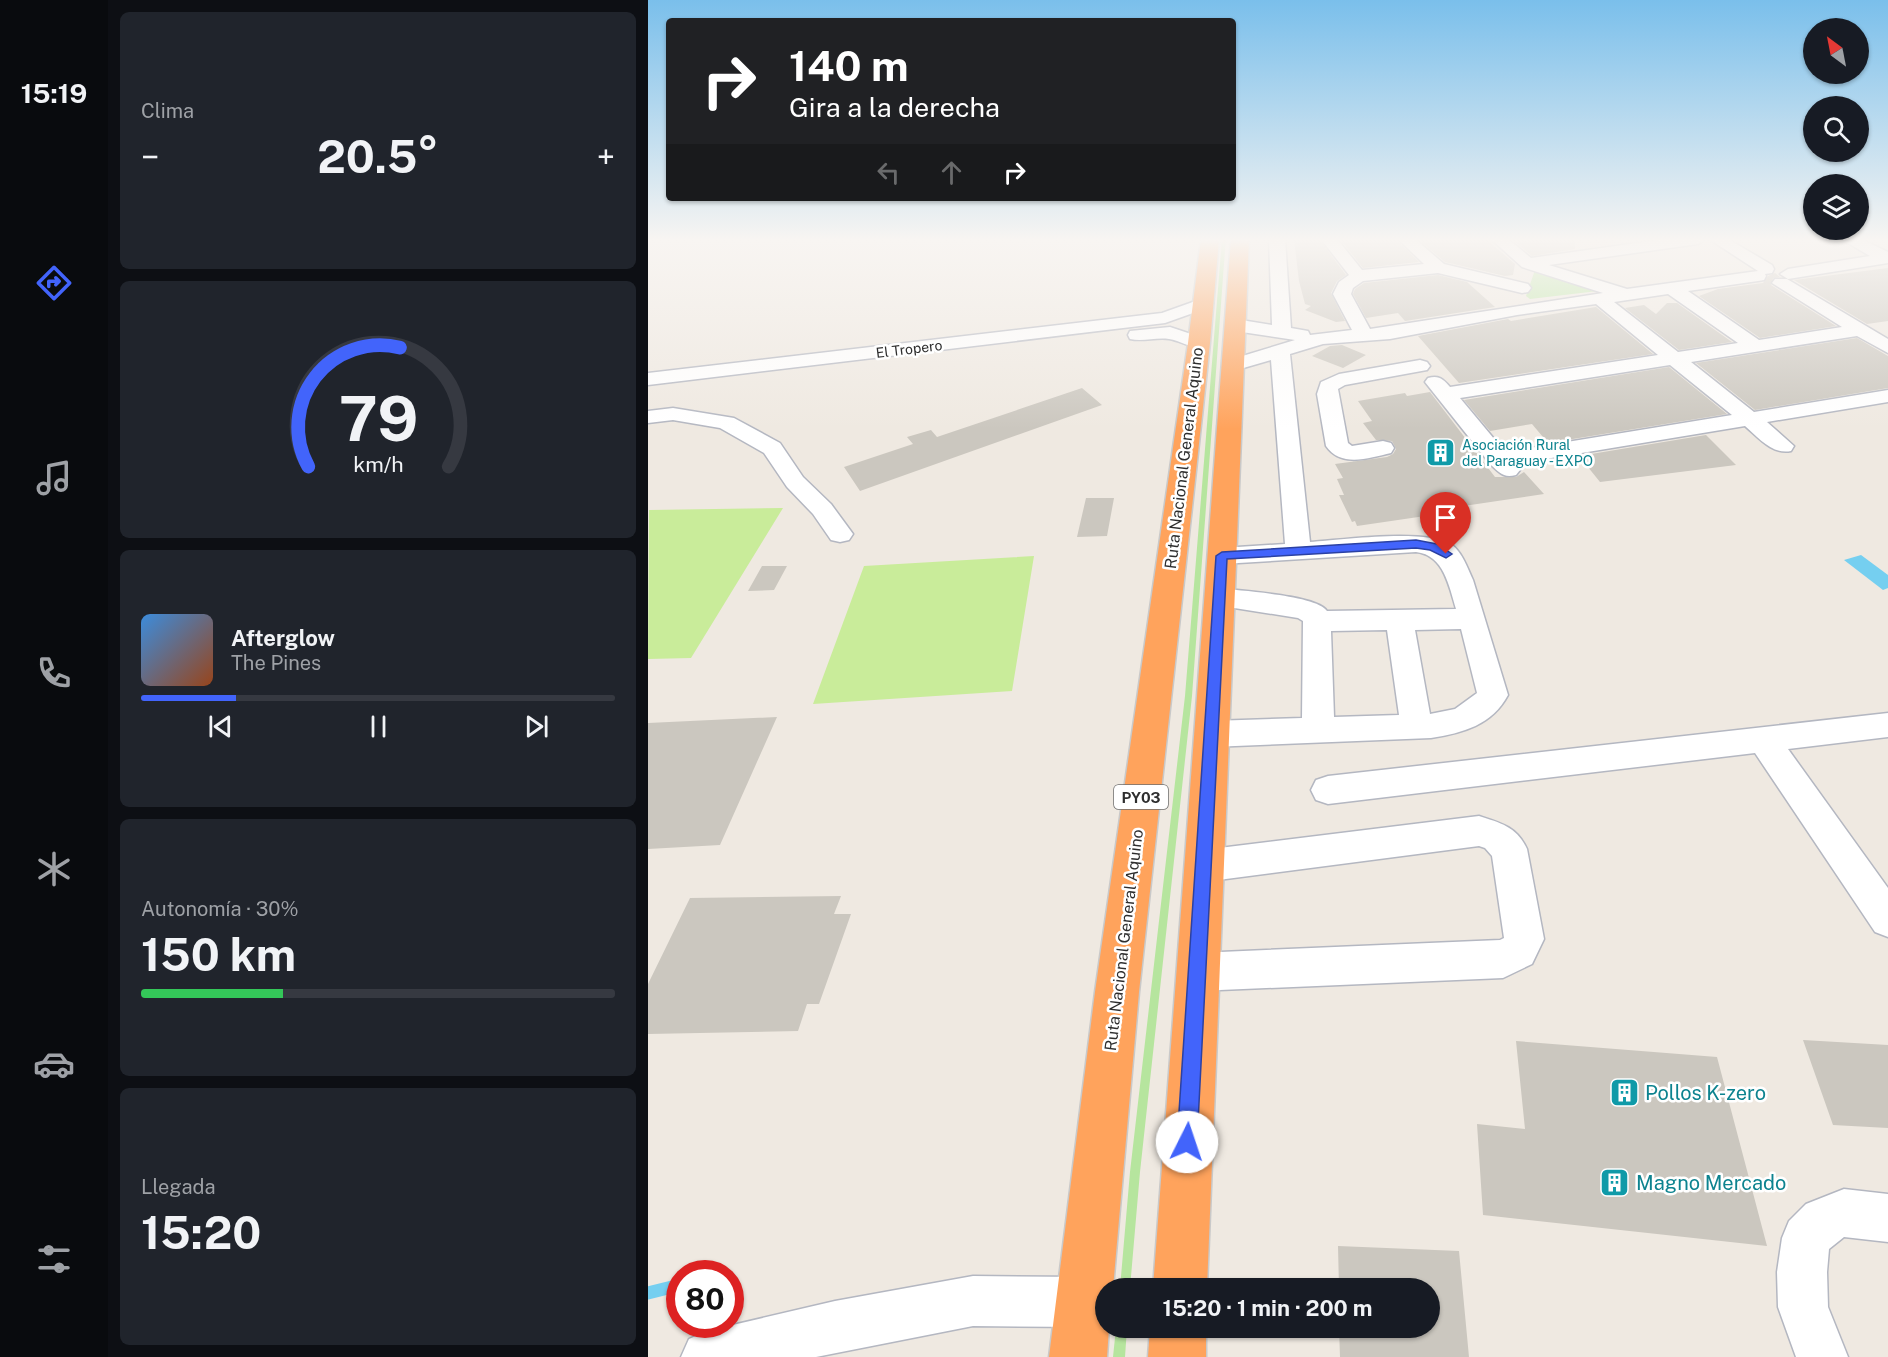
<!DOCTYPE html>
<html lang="es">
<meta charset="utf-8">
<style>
:root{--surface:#171b24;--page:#20242c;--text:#f1f3f6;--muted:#9ea1a6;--line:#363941;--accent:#4264fb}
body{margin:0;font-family:"Public Sans",sans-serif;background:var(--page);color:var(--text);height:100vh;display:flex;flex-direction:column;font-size:22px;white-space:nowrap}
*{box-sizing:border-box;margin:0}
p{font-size:20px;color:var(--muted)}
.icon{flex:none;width:33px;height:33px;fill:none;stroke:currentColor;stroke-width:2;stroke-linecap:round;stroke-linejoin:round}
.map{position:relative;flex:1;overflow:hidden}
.drawer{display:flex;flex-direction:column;gap:12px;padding:12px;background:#0d0f14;width:540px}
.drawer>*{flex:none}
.top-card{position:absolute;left:18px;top:18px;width:570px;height:183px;border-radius:6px;box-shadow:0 2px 4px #0004;background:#202124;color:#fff;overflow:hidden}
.needle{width:39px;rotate:328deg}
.tools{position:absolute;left:1155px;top:18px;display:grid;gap:12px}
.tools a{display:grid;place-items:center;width:66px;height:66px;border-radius:50%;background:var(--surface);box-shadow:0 2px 4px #0004;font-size:30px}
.speed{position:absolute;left:18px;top:1260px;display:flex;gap:12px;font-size:30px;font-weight:700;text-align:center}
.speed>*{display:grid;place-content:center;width:78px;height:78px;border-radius:50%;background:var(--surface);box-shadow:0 2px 4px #0004;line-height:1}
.speed .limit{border:9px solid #d22;background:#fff;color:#111}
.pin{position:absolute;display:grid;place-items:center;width:51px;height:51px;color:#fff;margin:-62px -26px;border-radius:50% 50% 50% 0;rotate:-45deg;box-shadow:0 0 6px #0007}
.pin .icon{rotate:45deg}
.me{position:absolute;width:66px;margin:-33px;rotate:4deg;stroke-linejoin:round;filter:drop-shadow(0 0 4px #0008)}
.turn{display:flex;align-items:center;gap:21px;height:126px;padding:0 24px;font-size:27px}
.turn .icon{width:78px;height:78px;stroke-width:2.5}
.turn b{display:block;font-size:42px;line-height:51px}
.lanes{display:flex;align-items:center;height:57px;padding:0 24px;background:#0003;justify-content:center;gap:30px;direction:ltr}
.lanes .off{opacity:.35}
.big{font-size:45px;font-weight:700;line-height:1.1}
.drawer .widget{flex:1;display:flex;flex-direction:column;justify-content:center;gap:9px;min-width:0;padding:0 21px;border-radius:9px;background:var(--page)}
.drawer .dial{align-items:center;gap:0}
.dial svg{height:156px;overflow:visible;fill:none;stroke:var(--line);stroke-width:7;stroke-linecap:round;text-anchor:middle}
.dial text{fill:var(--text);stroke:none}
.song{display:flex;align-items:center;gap:18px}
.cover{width:72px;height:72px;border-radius:9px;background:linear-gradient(135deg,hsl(210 70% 55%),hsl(20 70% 35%))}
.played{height:6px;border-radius:3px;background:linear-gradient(90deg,var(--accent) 20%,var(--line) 20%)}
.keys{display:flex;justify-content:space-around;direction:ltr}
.heat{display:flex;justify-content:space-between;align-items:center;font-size:33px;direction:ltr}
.charge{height:9px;border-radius:4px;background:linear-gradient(90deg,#34c759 30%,var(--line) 0)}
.trip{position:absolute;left:447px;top:1278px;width:345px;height:60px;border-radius:30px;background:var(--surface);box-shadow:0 2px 4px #0004;font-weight:700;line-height:60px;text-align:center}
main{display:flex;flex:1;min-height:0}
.dock{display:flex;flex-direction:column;width:108px;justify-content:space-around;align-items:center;background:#090b0e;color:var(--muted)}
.dock .icon{width:42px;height:42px}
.dock .selected{color:var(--accent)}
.dock b{font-size:27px;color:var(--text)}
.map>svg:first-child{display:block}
</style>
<main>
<nav class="dock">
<b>15:19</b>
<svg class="icon selected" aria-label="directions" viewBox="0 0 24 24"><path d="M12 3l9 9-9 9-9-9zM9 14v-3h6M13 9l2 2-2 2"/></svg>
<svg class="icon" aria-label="music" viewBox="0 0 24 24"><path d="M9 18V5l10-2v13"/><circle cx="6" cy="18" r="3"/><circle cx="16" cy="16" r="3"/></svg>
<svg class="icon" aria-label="phone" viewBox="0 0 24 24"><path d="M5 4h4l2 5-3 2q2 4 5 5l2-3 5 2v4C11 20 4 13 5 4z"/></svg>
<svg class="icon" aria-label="climate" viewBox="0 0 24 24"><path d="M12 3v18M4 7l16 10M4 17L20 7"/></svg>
<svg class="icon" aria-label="car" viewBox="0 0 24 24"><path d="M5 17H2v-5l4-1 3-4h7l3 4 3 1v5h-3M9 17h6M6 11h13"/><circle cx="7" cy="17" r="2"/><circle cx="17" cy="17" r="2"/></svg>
<svg class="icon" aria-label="filters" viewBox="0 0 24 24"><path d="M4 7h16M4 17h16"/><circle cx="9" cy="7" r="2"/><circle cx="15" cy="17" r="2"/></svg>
</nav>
<section class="drawer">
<div class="widget"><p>Clima</p>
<div class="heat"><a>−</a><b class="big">20.5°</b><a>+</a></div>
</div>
<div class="widget dial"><svg viewBox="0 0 100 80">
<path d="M14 69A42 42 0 1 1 86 69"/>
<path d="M14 69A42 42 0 0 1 61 8" stroke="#4264fb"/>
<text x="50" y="56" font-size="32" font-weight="700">79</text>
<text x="50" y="72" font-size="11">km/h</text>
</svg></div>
<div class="widget">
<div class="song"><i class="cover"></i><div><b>Afterglow</b><p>The Pines</p></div></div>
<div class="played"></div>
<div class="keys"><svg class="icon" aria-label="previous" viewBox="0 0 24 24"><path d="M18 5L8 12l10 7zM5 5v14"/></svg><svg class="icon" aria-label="pause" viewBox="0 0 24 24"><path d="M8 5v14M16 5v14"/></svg><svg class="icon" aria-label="next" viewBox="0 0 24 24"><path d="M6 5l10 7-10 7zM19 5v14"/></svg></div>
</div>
<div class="widget"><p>Autonomía · 30%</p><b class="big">150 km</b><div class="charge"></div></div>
<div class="widget"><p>Llegada</p><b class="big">15:20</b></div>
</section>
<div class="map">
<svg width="1240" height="1357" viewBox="0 0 1240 1357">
<rect width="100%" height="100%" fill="#efe9e1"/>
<path fill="#b6e59e" d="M574,239H578L577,250L544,696L492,1172L482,1288H472L482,1172L537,696Z
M887,270L950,291L882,299L878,296Z
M468,1328H479L477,1357H465Z"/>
<path fill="#c9ec9a" d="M135,508L43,658L0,659L1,510Z
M386,556L364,691L165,704L216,566Z"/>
<path fill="#75cff0" d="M1213,555L1240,575V588L1235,590L1196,560Z"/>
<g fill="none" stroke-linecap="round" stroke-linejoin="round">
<path stroke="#75cff0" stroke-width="13" d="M0,1293L32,1285"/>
</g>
<path fill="#cbc7bf" d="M646,239H671L698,275L689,281L683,293L697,321L688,322L657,310L663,306L657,304L651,281Z
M692,239H748L771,262L715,268Z
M770,239H838L867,264L865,275L857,276L797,262Z
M864,239H927V249L884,256Z
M1240,268V321L1219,324L1146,280Z
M1127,273L1132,277L1125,278L1123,285L1188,326L1112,338L1051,296L1070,289L1115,283L1120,276Z
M790,275L819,282L847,307L757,321L750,313L718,318L705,294L707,289L716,283Z
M1019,303H1029L1084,342L1031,350L977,308L996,305L1008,314Z
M948,307L1005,354L811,383L770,336L860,319L863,321Z
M1209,338L1240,356V388L1107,410L1048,363Z
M694,345L718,355L695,368L664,356L682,346Z
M1021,367L1079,414L900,443L884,424L842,431L816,400Z
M434,388L454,405L212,491L196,467L265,444L259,437L283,430L289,437Z
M782,392L847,477H868L876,472L896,494L782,511L784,515L709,526L707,521L704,522L691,495H696L689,479L695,478L687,464L739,457L745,454L748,449L744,441L728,440L715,423L724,421L710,401L757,393L759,396Z
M1058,435L1088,465L952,482L931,456Z
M438,498H466L459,536L429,537Z
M114,566H139L126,590L100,591Z
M129,717L72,845L0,849V723Z
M193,896L186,914H203L171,1004H159L150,1031L0,1034V984L42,898Z
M1155,1040L1240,1045V1128L1185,1125Z
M868,1041L1069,1057L1119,1246L835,1215L829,1124L877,1129Z
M690,1246L811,1251L821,1357H692L691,1328H782V1288H691Z"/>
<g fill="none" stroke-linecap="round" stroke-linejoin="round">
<defs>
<path id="minor" d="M621,239H637L643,328L660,331L662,335L704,330L685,294L691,282L701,275L673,239H689L714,270L776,264L750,239H767L796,264L880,284L883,288L880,292L874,293L790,273L715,281L705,288L703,294L722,329L955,293L874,267L843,239H860L883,258L1017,239H1058L1050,244L901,265L979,289L1110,271L1061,239H1080L1124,265L1126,269L1124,273L1117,274L1118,276L1116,280L1110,281L1040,291L1111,340L1194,327L1124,283L1127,279H1139L1240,339V353L1209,336L1043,362L1106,412L1240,390V402L1119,422L1146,446L1143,451C1124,455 1110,437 1097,426L867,464L872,470L868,475C855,478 852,473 843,465L777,382L780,378C791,375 795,379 802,387L1010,355L948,304L869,315L742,339L675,344L642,354L662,542C695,540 778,528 804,545C814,552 820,569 825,580L860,695C844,725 815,733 783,738L563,747L552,743L547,734L552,725L563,721L654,718L655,621L650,618L561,604L557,597L561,590L571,588C592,591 669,595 679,611L808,609C801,586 796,555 768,552L574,564L565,562L561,556L565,550L574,548L637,544L623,360L585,371L578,369L575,365L578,361L647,340L587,331L580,329L578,325L580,321L587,319L624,325ZM1020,294L1090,343L1030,352L966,302ZM1022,365L1084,415L857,452L812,398ZM813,629L829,693L807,709L782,714L767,630ZM739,630L751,715L686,717L683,631Z
M1193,239H1213L1240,252V263L1140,279L1132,274L1140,269L1222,256Z
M556,298L562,299L565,303L562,307L517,323L0,385V373L514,313Z
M522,327L558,339L561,343L558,347C544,350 534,341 521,339C508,337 495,342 482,339L480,335L482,331Z
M772,360L779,362L782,366L779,370L697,385L690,389L700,443L704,446L735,441L743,443L746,448L743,453C721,458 693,468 678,446L669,394L673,382L691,374Z
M25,408L86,418L132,443L155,477L183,504L205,534L201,540L192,542L183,540L165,514L139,487L116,453L72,428L25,420L0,423V411Z
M1240,713V737L1140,749L1240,888V937L1227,932L1107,753L680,804L668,800L663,790L668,780L680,776Z
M831,816C853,823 869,827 879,849L896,939L884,964L855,978L549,991L535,986L529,972L535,958L549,953L852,940L856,938L844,856L837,848L831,846L555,882L542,877L537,866L542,855L555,850Z
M1196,1189L1240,1194V1242L1196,1237L1181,1249L1179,1272L1180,1307L1200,1357H1148L1130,1307L1129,1272L1134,1238L1141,1221L1158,1204Z
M325,1276L436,1277L454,1284C459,1296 459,1308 454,1320L436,1327L325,1326L168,1357H33L41,1339L59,1331L187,1301Z"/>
<path id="highway" d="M553,239H571L562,343L491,992L465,1288H458V1328H461L459,1357H401L447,992L540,343Z
M583,239H601L559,1288H505Z
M502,1328H558V1357H500Z"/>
</defs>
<use href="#minor" stroke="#b4b7c1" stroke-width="3"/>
<use href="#highway" stroke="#c9c9c9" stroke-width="3"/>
<use href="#minor" fill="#fff" fill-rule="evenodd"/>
<use href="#highway" fill="#ffa35c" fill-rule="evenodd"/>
</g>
<linearGradient id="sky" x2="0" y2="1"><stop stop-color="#7abfeb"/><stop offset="0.56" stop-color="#f8f5f2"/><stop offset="1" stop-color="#f8f5f2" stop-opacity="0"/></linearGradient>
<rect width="1240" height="429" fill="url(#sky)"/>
<path fill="#4264fb" stroke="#2b41a3" stroke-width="1.5" d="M768,540L789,544L804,554L798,558L782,550L768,548L579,559L549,1142L546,1149L539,1152L532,1149L529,1142L568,556L574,552Z"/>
<defs>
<symbol id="building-square" viewBox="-11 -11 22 22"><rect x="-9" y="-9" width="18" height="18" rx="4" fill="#0f9aa8" stroke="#fff"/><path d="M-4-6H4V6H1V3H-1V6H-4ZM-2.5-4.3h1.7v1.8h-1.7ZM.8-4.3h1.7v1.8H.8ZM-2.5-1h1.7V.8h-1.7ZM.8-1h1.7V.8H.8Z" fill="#fff"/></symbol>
</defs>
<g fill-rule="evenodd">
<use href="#building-square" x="776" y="436" width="33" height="33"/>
<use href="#building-square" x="960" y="1076" width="33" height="33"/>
<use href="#building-square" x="950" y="1166" width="33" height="33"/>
</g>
<g text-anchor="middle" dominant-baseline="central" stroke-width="5" stroke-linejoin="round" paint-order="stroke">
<g font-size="14" fill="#2e2e2e" stroke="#fff">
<text transform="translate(261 349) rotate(-7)">El Tropero</text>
</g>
<g font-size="14" fill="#0d838f" stroke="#fff" text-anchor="start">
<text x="814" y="445">Asociación Rural<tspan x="814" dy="16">del Paraguay - EXPO</tspan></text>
</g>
<rect fill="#fff" stroke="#6d6d6d" stroke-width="1.5" x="466" y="785" width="54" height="24" rx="4.5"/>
<g font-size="15" font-weight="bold" fill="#2e2e2e">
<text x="493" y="797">PY03</text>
</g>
<g font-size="16" fill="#2e2e2e" stroke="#fff">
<text transform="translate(536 458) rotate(-83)">Ruta Nacional General Aquino</text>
<text transform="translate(476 940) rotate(-83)">Ruta Nacional General Aquino</text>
</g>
<g font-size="20" fill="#0d838f" stroke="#fff" text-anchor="start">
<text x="997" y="1093">Pollos K-zero</text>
<text x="988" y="1183">Magno Mercado</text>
</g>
</g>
</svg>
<div class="tools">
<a><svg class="needle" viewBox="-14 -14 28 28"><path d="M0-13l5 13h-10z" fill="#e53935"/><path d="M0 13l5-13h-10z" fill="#9ea1a6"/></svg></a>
<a><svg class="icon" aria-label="search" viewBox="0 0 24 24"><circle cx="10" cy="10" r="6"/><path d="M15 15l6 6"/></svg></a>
<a><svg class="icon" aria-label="layers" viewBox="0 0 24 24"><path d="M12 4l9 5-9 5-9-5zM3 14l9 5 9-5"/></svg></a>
</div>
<div class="speed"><div class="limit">80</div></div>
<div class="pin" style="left:798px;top:554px;background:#d93025"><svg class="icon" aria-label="arrive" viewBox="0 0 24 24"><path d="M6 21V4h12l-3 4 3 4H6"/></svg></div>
<svg class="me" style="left:539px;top:1142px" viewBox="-20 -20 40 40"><circle r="19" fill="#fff"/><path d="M0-13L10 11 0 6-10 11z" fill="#4264fb"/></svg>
<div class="trip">15:20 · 1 min · 200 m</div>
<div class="top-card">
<div class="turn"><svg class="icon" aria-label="right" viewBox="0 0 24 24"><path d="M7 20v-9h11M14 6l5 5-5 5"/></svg><div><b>140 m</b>Gira a la derecha</div></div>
<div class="lanes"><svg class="icon off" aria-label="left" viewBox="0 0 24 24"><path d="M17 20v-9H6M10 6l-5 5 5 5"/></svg><svg class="icon off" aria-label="ahead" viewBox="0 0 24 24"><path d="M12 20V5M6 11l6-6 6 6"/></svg><svg class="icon" aria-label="right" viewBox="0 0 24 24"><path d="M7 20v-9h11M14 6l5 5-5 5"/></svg></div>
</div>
</div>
</main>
